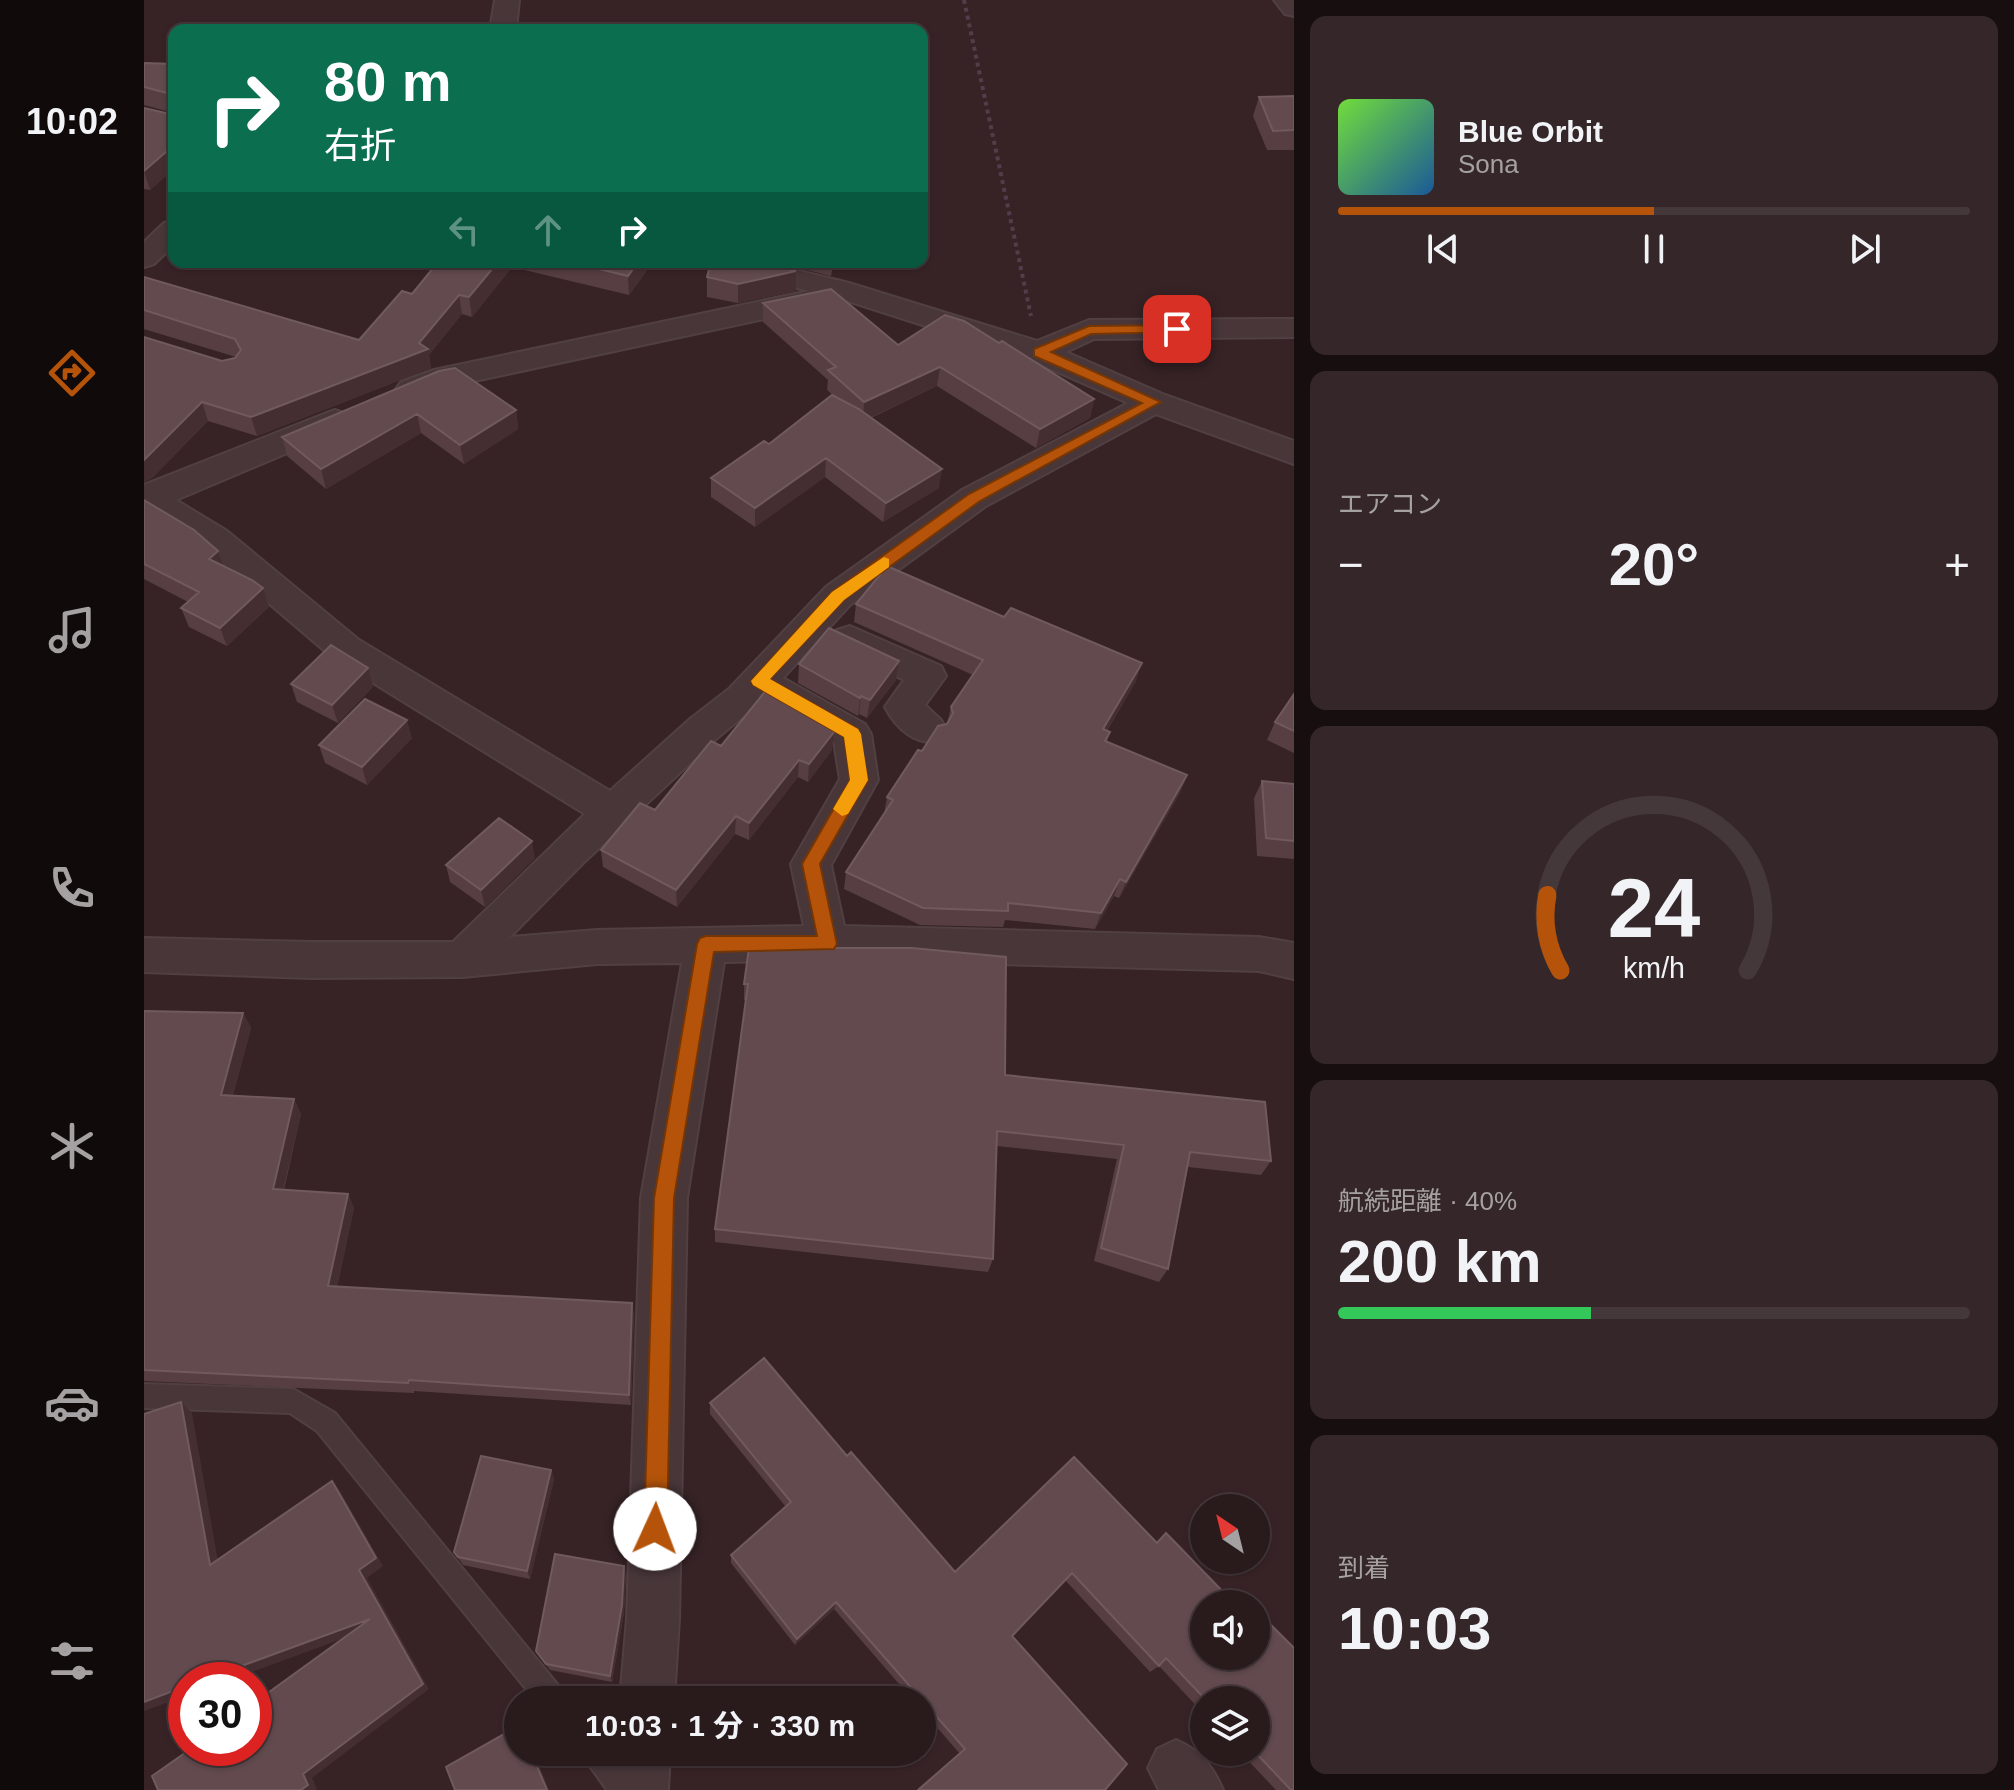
<!DOCTYPE html>
<html lang="ja">
<meta charset="utf-8">
<style>
:root{--surface:#291a1c;--page:#352729;--text:#f1f3f6;--muted:#a5a1a3;--line:#45383b;--accent:#b45309}
body{margin:0;font-family:Arial,"Noto Sans JP",sans-serif;background:var(--page);color:var(--text);height:100vh;display:flex;flex-direction:column;font-size:30px;white-space:nowrap}
*{box-sizing:border-box;margin:0}
p{font-size:26px;color:var(--muted)}
.icon{flex:none;width:44px;height:44px;fill:none;stroke:currentColor;stroke-width:2;stroke-linecap:round;stroke-linejoin:round}
.map{position:relative;flex:1;overflow:hidden}
.drawer{display:flex;flex-direction:column;gap:16px;padding:16px;background:#170e0f;width:720px}
.drawer>*{flex:none}
.top-card{position:absolute;left:24px;top:24px;width:760px;height:244px;border-radius:16px;box-shadow:0 2px 6px #0004,0 0 0 2px var(--line);background:#0b6e4f;color:#fff;overflow:hidden}
.needle{width:52px;rotate:325deg}
.fabs{position:absolute;left:1046px;top:1494px;display:grid;gap:16px}
.fabs a{display:grid;place-items:center;width:80px;height:80px;border-radius:50%;background:var(--surface);box-shadow:0 2px 6px #0004,0 0 0 2px var(--line);font-size:40px}
.speed{position:absolute;left:24px;top:1662px;display:flex;gap:16px;font-size:40px;font-weight:700;text-align:center}
.speed>*{display:grid;place-content:center;width:104px;height:104px;border-radius:50%;background:var(--surface);box-shadow:0 2px 6px #0004,0 0 0 2px var(--line);line-height:1}
.speed .limit{border:12px solid #d22;background:#fff;color:#111}
.pin{position:absolute;display:grid;place-items:center;width:68px;height:68px;color:#fff;margin:-34px;border-radius:16px;box-shadow:0 4px 12px #0006}
.me{position:absolute;width:88px;margin:-44px;rotate:2deg;stroke-linejoin:round;filter:drop-shadow(0 0 6px #0008)}
.turn{display:flex;align-items:center;gap:28px;height:168px;padding:0 24px;font-size:36px}
.turn .icon{width:104px;height:104px;stroke-width:2.5}
.turn b{display:block;font-size:56px;line-height:68px}
.lanes{display:flex;align-items:center;height:76px;padding:0 24px;background:#0003;justify-content:center;gap:40px;direction:ltr}
.lanes .off{opacity:.35}
.big{font-size:60px;font-weight:700;line-height:1.1}
.drawer .tile{flex:1;display:flex;flex-direction:column;justify-content:center;gap:12px;min-width:0;padding:0 28px;border-radius:16px;background:var(--page)}
.drawer .dial{align-items:center;gap:0}
.dial svg{height:208px;overflow:visible;fill:none;stroke:var(--line);stroke-width:7;stroke-linecap:round;text-anchor:middle}
.dial text{fill:var(--text);stroke:none}
.song{display:flex;align-items:center;gap:24px}
.cover{width:96px;height:96px;border-radius:12px;background:linear-gradient(135deg,hsl(100 70% 55%),hsl(210 70% 35%))}
.played{height:8px;border-radius:4px;background:linear-gradient(90deg,var(--accent) 50%,var(--line) 50%)}
.keys{display:flex;justify-content:space-around;direction:ltr}
.heat{display:flex;justify-content:space-between;align-items:center;font-size:44px;direction:ltr}
.charge{height:12px;border-radius:6px;background:linear-gradient(90deg,#34c759 40%,var(--line) 0)}
.trip{position:absolute;left:360px;top:1686px;width:432px;height:80px;border-radius:40px;background:var(--surface);box-shadow:0 2px 6px #0004,0 0 0 2px var(--line);font-weight:700;line-height:80px;text-align:center}
main{display:flex;flex:1;min-height:0}
.tab-bar{display:flex;flex-direction:column;width:144px;justify-content:space-around;align-items:center;background:#100a0b;color:var(--muted)}
.tab-bar .icon{width:56px;height:56px}
.tab-bar .on{color:var(--accent)}
.tab-bar b{font-size:36px;color:var(--text)}
.map>svg:first-child{display:block}
</style>
<main>
<nav class="tab-bar">
<b>10:02</b>
<svg class="icon on" aria-label="directions" viewBox="0 0 24 24"><path d="M12 3l9 9-9 9-9-9zM9 14v-3h6M13 9l2 2-2 2"/></svg>
<svg class="icon" aria-label="music" viewBox="0 0 24 24"><path d="M9 18V5l10-2v13"/><circle cx="6" cy="18" r="3"/><circle cx="16" cy="16" r="3"/></svg>
<svg class="icon" aria-label="phone" viewBox="0 0 24 24"><path d="M5 4h4l2 5-3 2q2 4 5 5l2-3 5 2v4C11 20 4 13 5 4z"/></svg>
<svg class="icon" aria-label="climate" viewBox="0 0 24 24"><path d="M12 3v18M4 7l16 10M4 17L20 7"/></svg>
<svg class="icon" aria-label="car" viewBox="0 0 24 24"><path d="M5 17H2v-5l4-1 3-4h7l3 4 3 1v5h-3M9 17h6M6 11h13"/><circle cx="7" cy="17" r="2"/><circle cx="17" cy="17" r="2"/></svg>
<svg class="icon" aria-label="filters" viewBox="0 0 24 24"><path d="M4 7h16M4 17h16"/><circle cx="9" cy="7" r="2"/><circle cx="15" cy="17" r="2"/></svg>
</nav>
<div class="map">
<svg width="1150" height="1790" viewBox="0 0 1150 1790">
<rect width="100%" height="100%" fill="#372326"/>
<g fill="none" stroke-linecap="round" stroke-linejoin="round">
<defs>
<path id="service" d="M0,1384L149,1389L191,1413L418,1690L421,1700H391L173,1431L146,1413L0,1408Z
M436,1752H468L491,1780L495,1790H463Z"/>
<path id="minor" d="M351,0H375L372,30H346Z
M1130,0H1150V16L1141,14Z
M30,220V245L10,264L0,267V242L20,223Z
M567,262H618L705,283L893,341L945,320L1150,319V337L950,339L922,352L1021,395L1150,441V464L1012,414L842,506L706,605L639,678L721,724L727,734L734,780L687,865L700,926L1115,937L1150,943V979L1115,971L706,960L580,962L543,1198L535,1619L530,1700H476L483,1619L497,1198L538,963L453,964L318,977L167,978L0,972V938L167,942H309L441,814L189,658L59,547L0,511V485L180,414L191,410L202,414L207,421L202,428L32,500L83,531L215,640L466,791L546,719L586,688L682,587L818,490L984,403L884,359L704,301L298,388L268,399L257,396L252,389L257,382L290,370L665,291L572,268ZM619,700L690,742L696,779L647,864L660,926L453,930L366,937L439,863L572,739Z
M706,626L797,666L802,676L781,705L797,720L803,730L797,740C773,748 752,728 741,707L760,680L693,648L688,639L693,630Z
M1032,1740C1057,1751 1068,1765 1079,1790H1015L1004,1768L1013,1749Z
M472,1752H526L524,1790H468Z"/>
</defs>
<use href="#service" stroke="#514042" stroke-width="4"/>
<use href="#minor" stroke="#514042" stroke-width="4"/>
<path stroke="#513e4a" stroke-width="4" stroke-dasharray="4 4" stroke-linecap="butt" d="M820,0L887,316"/>
<use href="#service" fill="#483639" fill-rule="evenodd"/>
<use href="#minor" fill="#483639" fill-rule="evenodd"/>
</g>
<path fill="#563e42" d="M0,63L30,64V169L6,190L0,189V108L26,114V112L0,105Z
M1150,96V150H1123L1109,116L1115,97Z
M151,262H181L174,269Z
M294,262H509L485,295L368,267L328,317L318,314L285,355L287,368L113,436L64,421L8,478L0,482V337L78,361L91,358L92,357L0,329V277L215,340L268,294Z
M631,262H690L687,276Z
M563,277L652,291L594,303L563,297Z
M619,303L754,345L950,399L946,418L892,448L793,386L727,418L795,488L739,522L681,477L611,527L567,497V478L625,444L689,395L683,390L684,380L619,322Z
M295,371L372,410L374,429L320,464L277,433L182,489L143,456L138,437Z
M0,500L74,551L79,566L125,607L83,646L45,627L37,608L44,602L0,579Z
M712,604L992,681L963,731L966,732L963,742L1043,775L1036,793L975,898L970,896L951,929L861,920L859,927L776,925L700,889L702,872L740,814L743,797L778,751L803,724L807,707L829,675L710,622Z
M755,661L752,680L723,718L715,714L714,716L654,683L655,664Z
M147,684L229,687L194,723L153,702Z
M1150,694V753L1123,740L1131,722Z
M268,738L223,785L181,763L175,745Z
M577,746L688,750L664,782L654,777L605,840L591,834L533,907L459,867L457,850L511,810Z
M1118,781L1150,784V859L1113,856L1110,798Z
M391,858L341,907L306,882L302,865Z
M605,948L861,1075L1127,1161L1117,1175L1044,1167L1024,1269L1015,1282L950,1261L973,1159L853,1146L849,1259L844,1272L571,1242V1229L602,1000H600V984Z
M0,1011L99,1013L107,1028L89,1095L150,1099L157,1114L140,1190L204,1194L210,1208L193,1287L488,1303L490,1315L487,1405L270,1391V1393L0,1381Z
M620,1358L703,1456L707,1452L811,1572L930,1457L1012,1542L1022,1533L1090,1603L1099,1597L1106,1604H1060V1656H1112V1610L1150,1648V1790H1132L1096,1752H1112V1700H1060V1714L1015,1666L1006,1672L921,1580L869,1636L983,1764L961,1790H774L816,1754L778,1710V1700H769L690,1609L651,1645L587,1563V1555L642,1507L566,1414V1403Z
M407,1470L410,1479L386,1579L319,1565L310,1552Z
M482,1574L480,1612L468,1682L406,1670L392,1651Z"/>
<path fill="#452e31" d="M30,145V169L6,190L0,171Z
M172,262H181L174,269Z
M354,262H368V267L328,317L325,297Z
M494,262H509L485,295L484,276Z
M652,271V291L594,303V284Z
M315,295L318,314L285,355L287,368L113,436L107,417L275,343Z
M796,367L793,386L719,421L720,402Z
M950,399L946,418L892,448L896,429Z
M58,402L64,421L8,478L0,482V460Z
M372,410L374,429L320,464L316,445Z
M273,414L277,433L182,489L177,469Z
M682,458L681,477L611,527V508Z
M798,469L795,488L739,522L742,503Z
M74,551L81,570L65,559Z
M119,588L125,607L83,646L76,628Z
M755,661L752,680L723,718L726,700Z
M998,663L992,681L953,747L959,729Z
M224,668L229,687L194,723L188,705Z
M717,696L715,714L714,716L716,698Z
M263,720L268,738L223,785L218,767Z
M690,732L688,750L664,782L665,764Z
M655,760L654,777L605,840V823Z
M1043,775L1036,793L975,898L982,882Z
M592,816L591,834L533,907L532,890Z
M388,841L391,858L341,907L337,890Z
M976,879L970,896L951,929L957,913Z
M99,1013L107,1028L85,1109L77,1095Z
M150,1099L157,1114L136,1203L129,1189Z
M204,1194L210,1208L191,1299L184,1286Z
M488,1303L490,1315L487,1405L485,1395Z
M37,1402L48,1413L76,1573L66,1565Z
M407,1470L410,1479L386,1579L383,1571Z
M188,1481L196,1491L239,1566L223,1578L285,1689L168,1778L173,1789L171,1790H157L159,1774L279,1684L215,1570Z
M480,1566L482,1574L480,1612L468,1682L466,1676Z
M692,1602L690,1609L651,1645L653,1639Z
M226,1619L233,1626L86,1680H59Z
M42,1686V1696L0,1711V1702Z
M387,1752H390L405,1790H403Z"/>
<path fill="#624a4e" stroke="#715a5e" stroke-width="2" d="M0,63L30,64V145L0,171V108L26,114L27,94L0,87Z
M1150,96V130L1129,131L1115,97Z
M294,262H354L325,297L315,295L275,343L284,349L107,417L58,402L0,460V337L78,361L91,358L97,350L91,339L0,310V277L215,340L258,291L268,294Z
M427,262H494L484,276Z
M567,262H616L652,271L594,284L563,277Z
M687,289L754,345L801,315L820,321L855,343L858,341L950,399L896,429L796,367L720,402L684,370L692,367L619,303Z
M311,368L372,410L316,445L273,414L177,469L138,437L295,371Z
M688,395L715,409L798,469L742,503L682,458L611,508L567,478L620,441L625,444Z
M0,500L50,530L74,551L65,559L108,580L119,588L76,628L37,608L55,592L0,564Z
M743,566L860,617L867,608L998,663L959,729L966,732L961,741L1043,775L982,882L976,879L957,913L864,903V911L779,908L702,872L749,800L743,797L774,750L778,751L794,726L803,724L809,713L807,707L839,660L712,604Z
M685,628L755,661L726,700L717,696L716,698L655,664Z
M187,645L224,668L188,705L147,684Z
M624,688L689,726L690,732L665,764L655,760L605,823L592,816L532,890L457,850L496,803L511,810L567,741L577,746Z
M1150,694V731L1131,722Z
M221,699L263,720L218,767L175,745Z
M1118,781L1150,784V841L1122,838Z
M355,818L388,841L337,890L302,865Z
M605,948H768L862,957L861,1075L1121,1102L1127,1161L1046,1152L1024,1269L957,1248L980,1145L853,1131L849,1259L571,1229L604,984H600Z
M0,1011L99,1013L77,1095L150,1099L129,1189L204,1194L184,1286L488,1303L485,1395L265,1380L264,1383L0,1370Z
M620,1358L703,1456L707,1452L811,1572L930,1457L1013,1543L1022,1533L1091,1604H1060V1656H1112V1610L1150,1648V1790H1147L1111,1752L1112,1700H1062L1022,1658L1015,1666L928,1573L868,1636L983,1764L961,1790H774L821,1749L692,1602L653,1639L587,1555L647,1502L566,1403Z
M37,1402L66,1565L188,1481L232,1558L215,1570L279,1684L159,1774L164,1785L157,1790H14L8,1776L48,1748H110V1703L226,1619L59,1680H42V1686L0,1702V1414Z
M337,1456L407,1470L383,1571L314,1557L310,1552Z
M411,1554L480,1566L478,1605L466,1676L402,1664L392,1651Z
M1099,1597L1106,1604H1093Z
M374,1726V1752H387L403,1790H311L302,1767Z"/>
<path fill="#b45309" stroke="#753606" stroke-width="2" d="M1033,325L1040,329L1038,332L947,334L907,352L1017,402L836,501L700,600L626,679L714,729L724,780L676,864L693,944L690,949L570,952L530,1198L523,1529L519,1537L511,1541L503,1537L500,1529L510,1198L553,944L556,938L562,936H673L658,864L706,780L700,737L609,685L607,681L688,592L825,494L998,403L890,356V349L945,326Z"/>
<path fill="#f59e0b" d="M740,557L745,559V567L700,600L626,679L714,729L717,734L724,780L704,814L698,816L689,809L706,780L700,737L609,685L607,681L688,592Z"/>
</svg>
<div class="fabs">
<a><svg class="needle" viewBox="-14 -14 28 28"><path d="M0-13l5 13h-10z" fill="#e53935"/><path d="M0 13l5-13h-10z" fill="#a5a1a3"/></svg></a>
<a><svg class="icon" aria-label="sound" viewBox="0 0 24 24"><path d="M4 9h4l5-4v14l-5-4H4zM17 9q2 3 0 6"/></svg></a>
<a><svg class="icon" aria-label="layers" viewBox="0 0 24 24"><path d="M12 4l9 5-9 5-9-5zM3 14l9 5 9-5"/></svg></a>
</div>
<div class="speed"><div class="limit">30</div></div>
<div class="pin" style="left:1033px;top:329px;background:#d93025"><svg class="icon" aria-label="arrive" viewBox="0 0 24 24"><path d="M6 21V4h12l-3 4 3 4H6"/></svg></div>
<svg class="me" style="left:511px;top:1529px" viewBox="-20 -20 40 40"><circle r="19" fill="#fff"/><path d="M0-13L10 11 0 6-10 11z" fill="#b45309"/></svg>
<div class="trip">10:03 · 1 分 · 330 m</div>
<div class="top-card">
<div class="turn"><svg class="icon" aria-label="right" viewBox="0 0 24 24"><path d="M7 20v-9h11M14 6l5 5-5 5"/></svg><div><b>80 m</b>右折</div></div>
<div class="lanes"><svg class="icon off" aria-label="left" viewBox="0 0 24 24"><path d="M17 20v-9H6M10 6l-5 5 5 5"/></svg><svg class="icon off" aria-label="ahead" viewBox="0 0 24 24"><path d="M12 20V5M6 11l6-6 6 6"/></svg><svg class="icon" aria-label="right" viewBox="0 0 24 24"><path d="M7 20v-9h11M14 6l5 5-5 5"/></svg></div>
</div>
</div>
<section class="drawer">
<div class="tile">
<div class="song"><i class="cover"></i><div><b>Blue Orbit</b><p>Sona</p></div></div>
<div class="played"></div>
<div class="keys"><svg class="icon" aria-label="previous" viewBox="0 0 24 24"><path d="M18 5L8 12l10 7zM5 5v14"/></svg><svg class="icon" aria-label="pause" viewBox="0 0 24 24"><path d="M8 5v14M16 5v14"/></svg><svg class="icon" aria-label="next" viewBox="0 0 24 24"><path d="M6 5l10 7-10 7zM19 5v14"/></svg></div>
</div>
<div class="tile"><p>エアコン</p>
<div class="heat"><a>−</a><b class="big">20°</b><a>+</a></div>
</div>
<div class="tile dial"><svg viewBox="0 0 100 80">
<path d="M14 69A42 42 0 1 1 86 69"/>
<path d="M14 69A42 42 0 0 1 9 40" stroke="#b45309"/>
<text x="50" y="56" font-size="32" font-weight="700">24</text>
<text x="50" y="72" font-size="11">km/h</text>
</svg></div>
<div class="tile"><p>航続距離 · 40%</p><b class="big">200 km</b><div class="charge"></div></div>
<div class="tile"><p>到着</p><b class="big">10:03</b></div>
</section>
</main>
